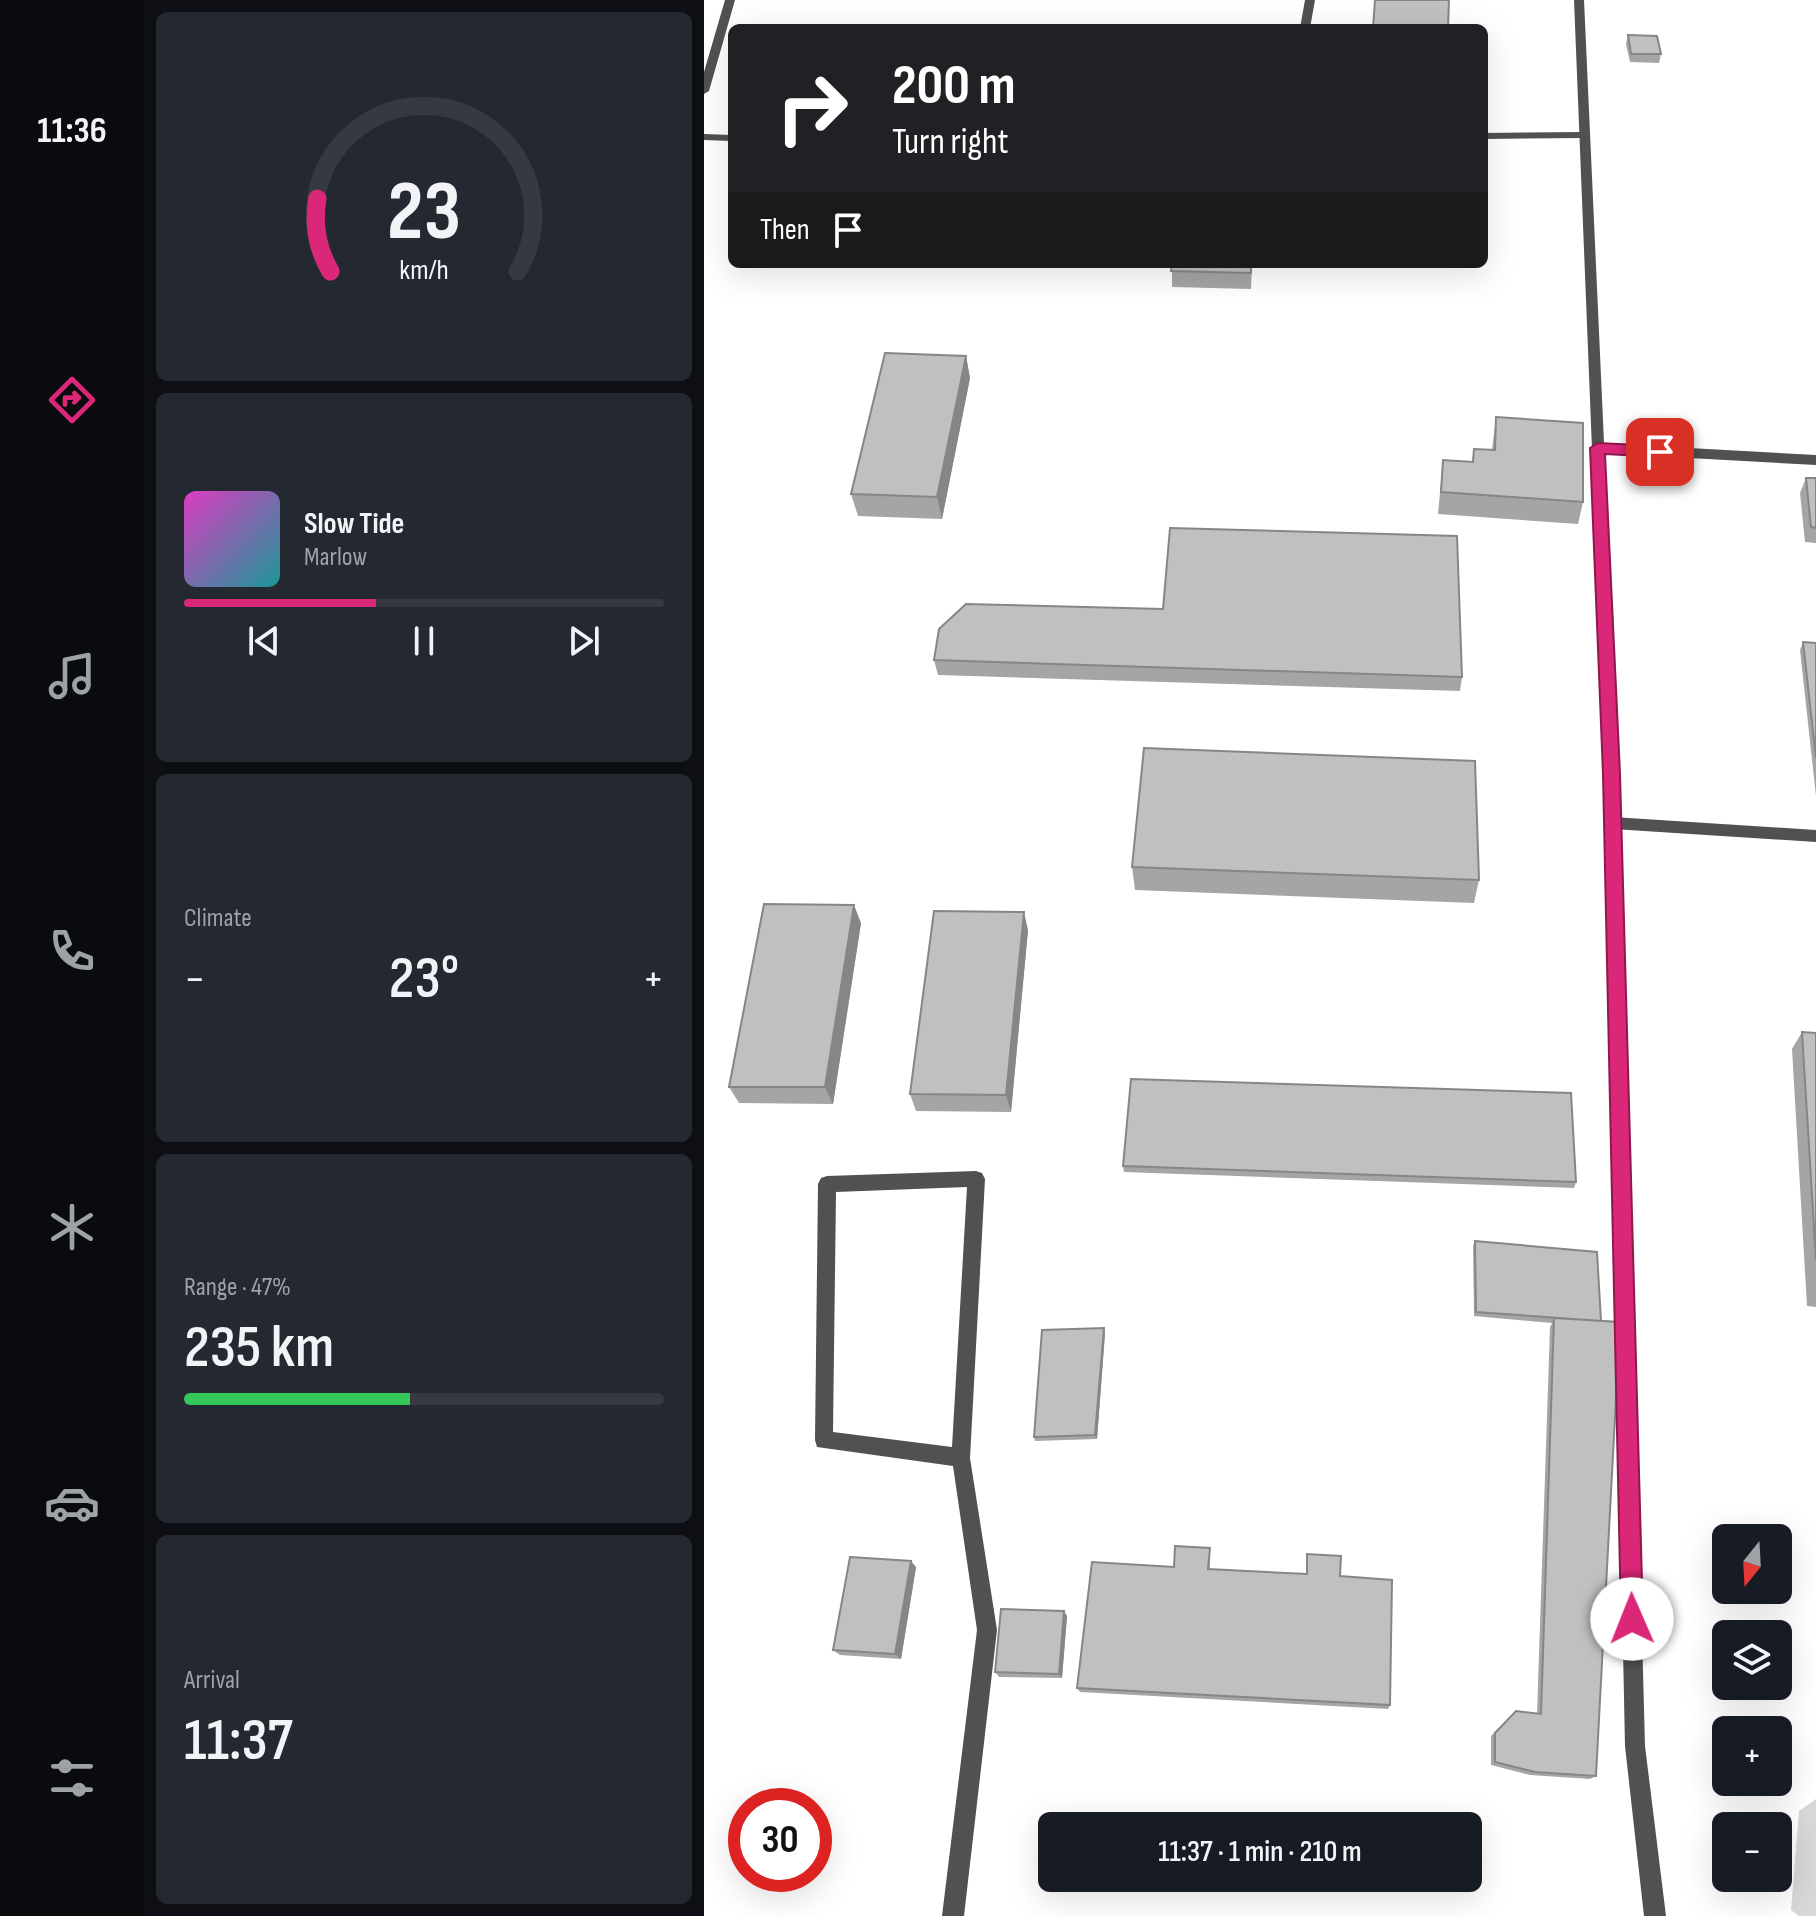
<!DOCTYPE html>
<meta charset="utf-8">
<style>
:root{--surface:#171b24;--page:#242831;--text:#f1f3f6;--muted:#9ea1a6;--line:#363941;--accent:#db2777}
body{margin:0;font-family:"Sofia Sans Condensed",sans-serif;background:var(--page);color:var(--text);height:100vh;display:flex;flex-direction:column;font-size:30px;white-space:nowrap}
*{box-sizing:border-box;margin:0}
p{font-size:26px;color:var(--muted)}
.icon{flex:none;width:44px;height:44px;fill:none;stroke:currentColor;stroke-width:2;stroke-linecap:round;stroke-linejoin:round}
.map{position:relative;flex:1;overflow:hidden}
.panel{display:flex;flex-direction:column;gap:12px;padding:12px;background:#0d0f14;width:560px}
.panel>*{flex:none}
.top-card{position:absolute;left:24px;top:24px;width:760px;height:244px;border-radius:12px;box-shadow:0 8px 32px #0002;background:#202124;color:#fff;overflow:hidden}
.needle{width:52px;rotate:198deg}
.buttons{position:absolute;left:1008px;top:1524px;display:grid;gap:16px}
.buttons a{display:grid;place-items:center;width:80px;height:80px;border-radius:12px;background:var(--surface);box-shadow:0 8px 32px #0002;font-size:40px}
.speed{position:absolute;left:24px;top:1788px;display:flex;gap:16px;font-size:40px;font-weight:700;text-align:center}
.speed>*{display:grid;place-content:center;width:104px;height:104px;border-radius:50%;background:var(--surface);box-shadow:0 8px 32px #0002;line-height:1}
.speed .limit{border:12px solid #d22;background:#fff;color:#111}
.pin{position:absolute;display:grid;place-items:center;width:68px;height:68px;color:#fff;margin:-34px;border-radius:16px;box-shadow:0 4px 12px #0006}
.me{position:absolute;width:88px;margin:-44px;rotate:359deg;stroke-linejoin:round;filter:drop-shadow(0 0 6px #0008)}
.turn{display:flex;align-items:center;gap:28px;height:168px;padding:0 32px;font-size:36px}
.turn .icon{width:104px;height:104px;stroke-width:2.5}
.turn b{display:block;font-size:56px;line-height:68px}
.then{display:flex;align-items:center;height:76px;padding:0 32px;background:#0003;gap:16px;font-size:30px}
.big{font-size:60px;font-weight:600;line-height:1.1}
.panel .widget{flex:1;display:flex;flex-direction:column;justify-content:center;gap:12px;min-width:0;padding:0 28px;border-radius:12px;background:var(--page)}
.panel .dial{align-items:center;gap:0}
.dial svg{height:208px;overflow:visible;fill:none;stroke:var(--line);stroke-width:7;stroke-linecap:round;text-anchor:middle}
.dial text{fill:var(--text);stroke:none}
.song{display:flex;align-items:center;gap:24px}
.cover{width:96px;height:96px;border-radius:12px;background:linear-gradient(135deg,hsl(310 70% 55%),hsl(180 70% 35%))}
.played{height:8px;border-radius:4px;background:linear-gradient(90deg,var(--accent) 40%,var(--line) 40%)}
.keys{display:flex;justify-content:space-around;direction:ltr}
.heat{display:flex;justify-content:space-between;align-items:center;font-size:44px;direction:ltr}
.charge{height:12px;border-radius:6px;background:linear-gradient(90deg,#34c759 47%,var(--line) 0)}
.trip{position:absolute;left:334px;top:1812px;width:444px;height:80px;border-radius:12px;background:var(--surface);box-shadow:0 8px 32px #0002;font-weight:600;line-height:80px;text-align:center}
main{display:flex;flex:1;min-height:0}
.tab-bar{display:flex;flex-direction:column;width:144px;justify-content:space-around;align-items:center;background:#090b0e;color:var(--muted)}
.tab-bar .icon{width:56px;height:56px}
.tab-bar .on{color:var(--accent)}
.tab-bar b{font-size:36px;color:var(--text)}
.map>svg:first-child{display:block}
</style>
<main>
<nav class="tab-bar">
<b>11:36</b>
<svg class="icon on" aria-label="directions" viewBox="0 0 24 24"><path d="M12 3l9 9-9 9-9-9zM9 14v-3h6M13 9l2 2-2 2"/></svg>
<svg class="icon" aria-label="music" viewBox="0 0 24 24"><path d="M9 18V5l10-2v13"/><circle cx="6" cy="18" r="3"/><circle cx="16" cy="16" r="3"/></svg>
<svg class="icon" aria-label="phone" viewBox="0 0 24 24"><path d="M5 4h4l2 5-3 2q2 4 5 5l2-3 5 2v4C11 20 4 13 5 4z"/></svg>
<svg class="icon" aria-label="climate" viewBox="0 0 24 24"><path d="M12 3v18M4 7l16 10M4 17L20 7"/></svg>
<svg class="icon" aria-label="car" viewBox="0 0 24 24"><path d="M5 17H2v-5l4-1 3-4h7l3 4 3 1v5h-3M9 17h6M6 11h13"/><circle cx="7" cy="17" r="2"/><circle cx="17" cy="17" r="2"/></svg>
<svg class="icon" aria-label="filters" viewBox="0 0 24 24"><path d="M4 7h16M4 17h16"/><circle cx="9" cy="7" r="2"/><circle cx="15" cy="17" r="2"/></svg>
</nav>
<section class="panel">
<div class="widget dial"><svg viewBox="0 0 100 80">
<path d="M14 69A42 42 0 1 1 86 69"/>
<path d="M14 69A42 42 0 0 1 9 41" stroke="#db2777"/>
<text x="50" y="56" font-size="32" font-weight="700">23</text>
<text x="50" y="72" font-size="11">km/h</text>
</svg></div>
<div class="widget">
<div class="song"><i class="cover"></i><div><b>Slow Tide</b><p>Marlow</p></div></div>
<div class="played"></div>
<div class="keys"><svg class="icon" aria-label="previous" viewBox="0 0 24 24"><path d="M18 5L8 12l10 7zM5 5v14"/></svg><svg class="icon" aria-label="pause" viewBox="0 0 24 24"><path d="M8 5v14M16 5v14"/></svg><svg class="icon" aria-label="next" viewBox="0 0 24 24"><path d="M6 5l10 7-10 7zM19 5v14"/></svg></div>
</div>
<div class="widget"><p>Climate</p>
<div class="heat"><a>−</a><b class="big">23°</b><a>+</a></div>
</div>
<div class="widget"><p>Range · 47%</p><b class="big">235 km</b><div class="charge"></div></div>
<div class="widget"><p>Arrival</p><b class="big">11:37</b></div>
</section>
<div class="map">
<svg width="1112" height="1916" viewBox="0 0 1112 1916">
<rect width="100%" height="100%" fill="#fff"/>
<path fill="#d8d8d8" d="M1112,1799V1916H1095L1087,1910L1095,1811Z"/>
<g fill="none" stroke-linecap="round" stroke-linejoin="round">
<path fill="#515151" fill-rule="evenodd" d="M21,0H31L5,91L0,94V72Z
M601,0H611L606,28H596Z
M780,133L880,132L886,135L880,138L780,139Z
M0,134L28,135V141L0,140Z
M894,443L1112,455V465L894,453L887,448Z
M909,817L1112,830V842L909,829L901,823Z
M272,1171L278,1173L281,1179L266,1458L293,1630L260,1916H238L273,1630L249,1466L113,1447L111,1440L114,1184L117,1178L123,1176ZM263,1187L248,1447L129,1432L132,1192Z"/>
<path fill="#515151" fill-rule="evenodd" d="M870,0H880L915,774L941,1746L962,1916H940L921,1746L901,774Z"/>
</g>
<path fill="#a5a5a5" d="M924,35L957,54L955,63L926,62L922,44Z
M468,264H548L547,289L468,287Z
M262,356L266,378L238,519L154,516L147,494Z
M792,417L879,502L874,524L734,514L739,460L768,462L770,449L788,450Z
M1102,478H1112V543L1101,542L1096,493Z
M1099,642L1112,643V796L1096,650Z
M230,660L758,677L756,691L234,675Z
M428,867L775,880L770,903L431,890Z
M157,923L129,1104L35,1103L25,1087Z
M324,930L307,1112L212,1111L206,1094Z
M1098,1032L1112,1033V1307L1103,1306L1088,1049Z
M419,1166L872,1182L870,1188L420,1172Z
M771,1241L893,1252L892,1776L886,1779L826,1775L787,1765V1736L812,1711L833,1714L846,1327L848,1323L770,1316L769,1246Z
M401,1333L393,1439L331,1441L330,1437Z
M506,1554V1569L602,1574L603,1560L636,1576L686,1705L684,1709L376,1692L373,1688L470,1567Z
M212,1567L197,1659L136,1655L129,1650Z
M363,1616L358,1678L295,1677L291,1672Z"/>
<path fill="#868686" d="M262,356L266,378L238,519L233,497Z
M150,905L157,923L129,1104L121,1087Z
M320,912L324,930L307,1112L302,1095Z
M400,1328L401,1333L393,1439L391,1435Z
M207,1561L212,1567L197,1659L191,1654Z
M360,1611L363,1616L358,1678L355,1674Z"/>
<path fill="#c0c0c0" stroke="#868686" stroke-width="2" d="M671,0H745L744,28H669Z
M924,35L953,36L957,54H927Z
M468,264H547V273L467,271Z
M181,353L262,356L233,497L147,494Z
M792,417L879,423V502L737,492L739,460L769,462L770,449L791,450Z
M1102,478H1112V528L1107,527Z
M466,528L753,536L758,677L230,660L235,629L262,604L459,609Z
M1099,642L1112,643V758Z
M440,748L771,761L775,880L428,867Z
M60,904L150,905L121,1087H25Z
M230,911L320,912L302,1095L206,1094Z
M1098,1032L1112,1033V1260Z
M427,1079L867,1093L872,1182L419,1166Z
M771,1241L893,1252L897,1321L772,1312Z
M850,1318L916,1322L892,1776L831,1772L791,1762V1733L812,1711L837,1714Z
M400,1328L391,1435L330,1437L338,1330Z
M471,1546L506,1548L504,1569L603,1574V1554L637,1556L636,1576L688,1580L686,1705L373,1688L388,1562L470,1567Z
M146,1557L207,1561L191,1654L129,1650Z
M297,1609L360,1611L355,1674L291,1672Z"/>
<path fill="#db2777" stroke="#8e194d" stroke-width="2" d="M894,443L956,446L964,452L956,457L901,454L916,774L939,1619L936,1627L928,1630L920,1627L917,1619L899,774L886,448Z"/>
</svg>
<div class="buttons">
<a><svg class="needle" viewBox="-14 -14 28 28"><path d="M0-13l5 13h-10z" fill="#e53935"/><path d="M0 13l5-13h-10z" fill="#9ea1a6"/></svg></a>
<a><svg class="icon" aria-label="layers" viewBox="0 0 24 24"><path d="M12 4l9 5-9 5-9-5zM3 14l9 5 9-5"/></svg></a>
<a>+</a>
<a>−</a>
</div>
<div class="speed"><div class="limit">30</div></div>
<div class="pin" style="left:956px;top:452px;background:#d93025"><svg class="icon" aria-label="arrive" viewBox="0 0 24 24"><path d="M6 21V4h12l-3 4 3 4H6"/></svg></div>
<svg class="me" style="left:928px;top:1619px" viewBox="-20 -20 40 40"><circle r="19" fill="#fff"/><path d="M0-13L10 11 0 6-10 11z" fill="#db2777"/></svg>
<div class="trip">11:37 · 1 min · 210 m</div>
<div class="top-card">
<div class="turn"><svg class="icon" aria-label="right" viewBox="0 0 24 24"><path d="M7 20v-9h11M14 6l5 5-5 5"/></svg><div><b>200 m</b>Turn right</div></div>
<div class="then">Then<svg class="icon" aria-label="arrive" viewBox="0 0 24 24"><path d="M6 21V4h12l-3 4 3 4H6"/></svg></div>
</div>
</div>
</main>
